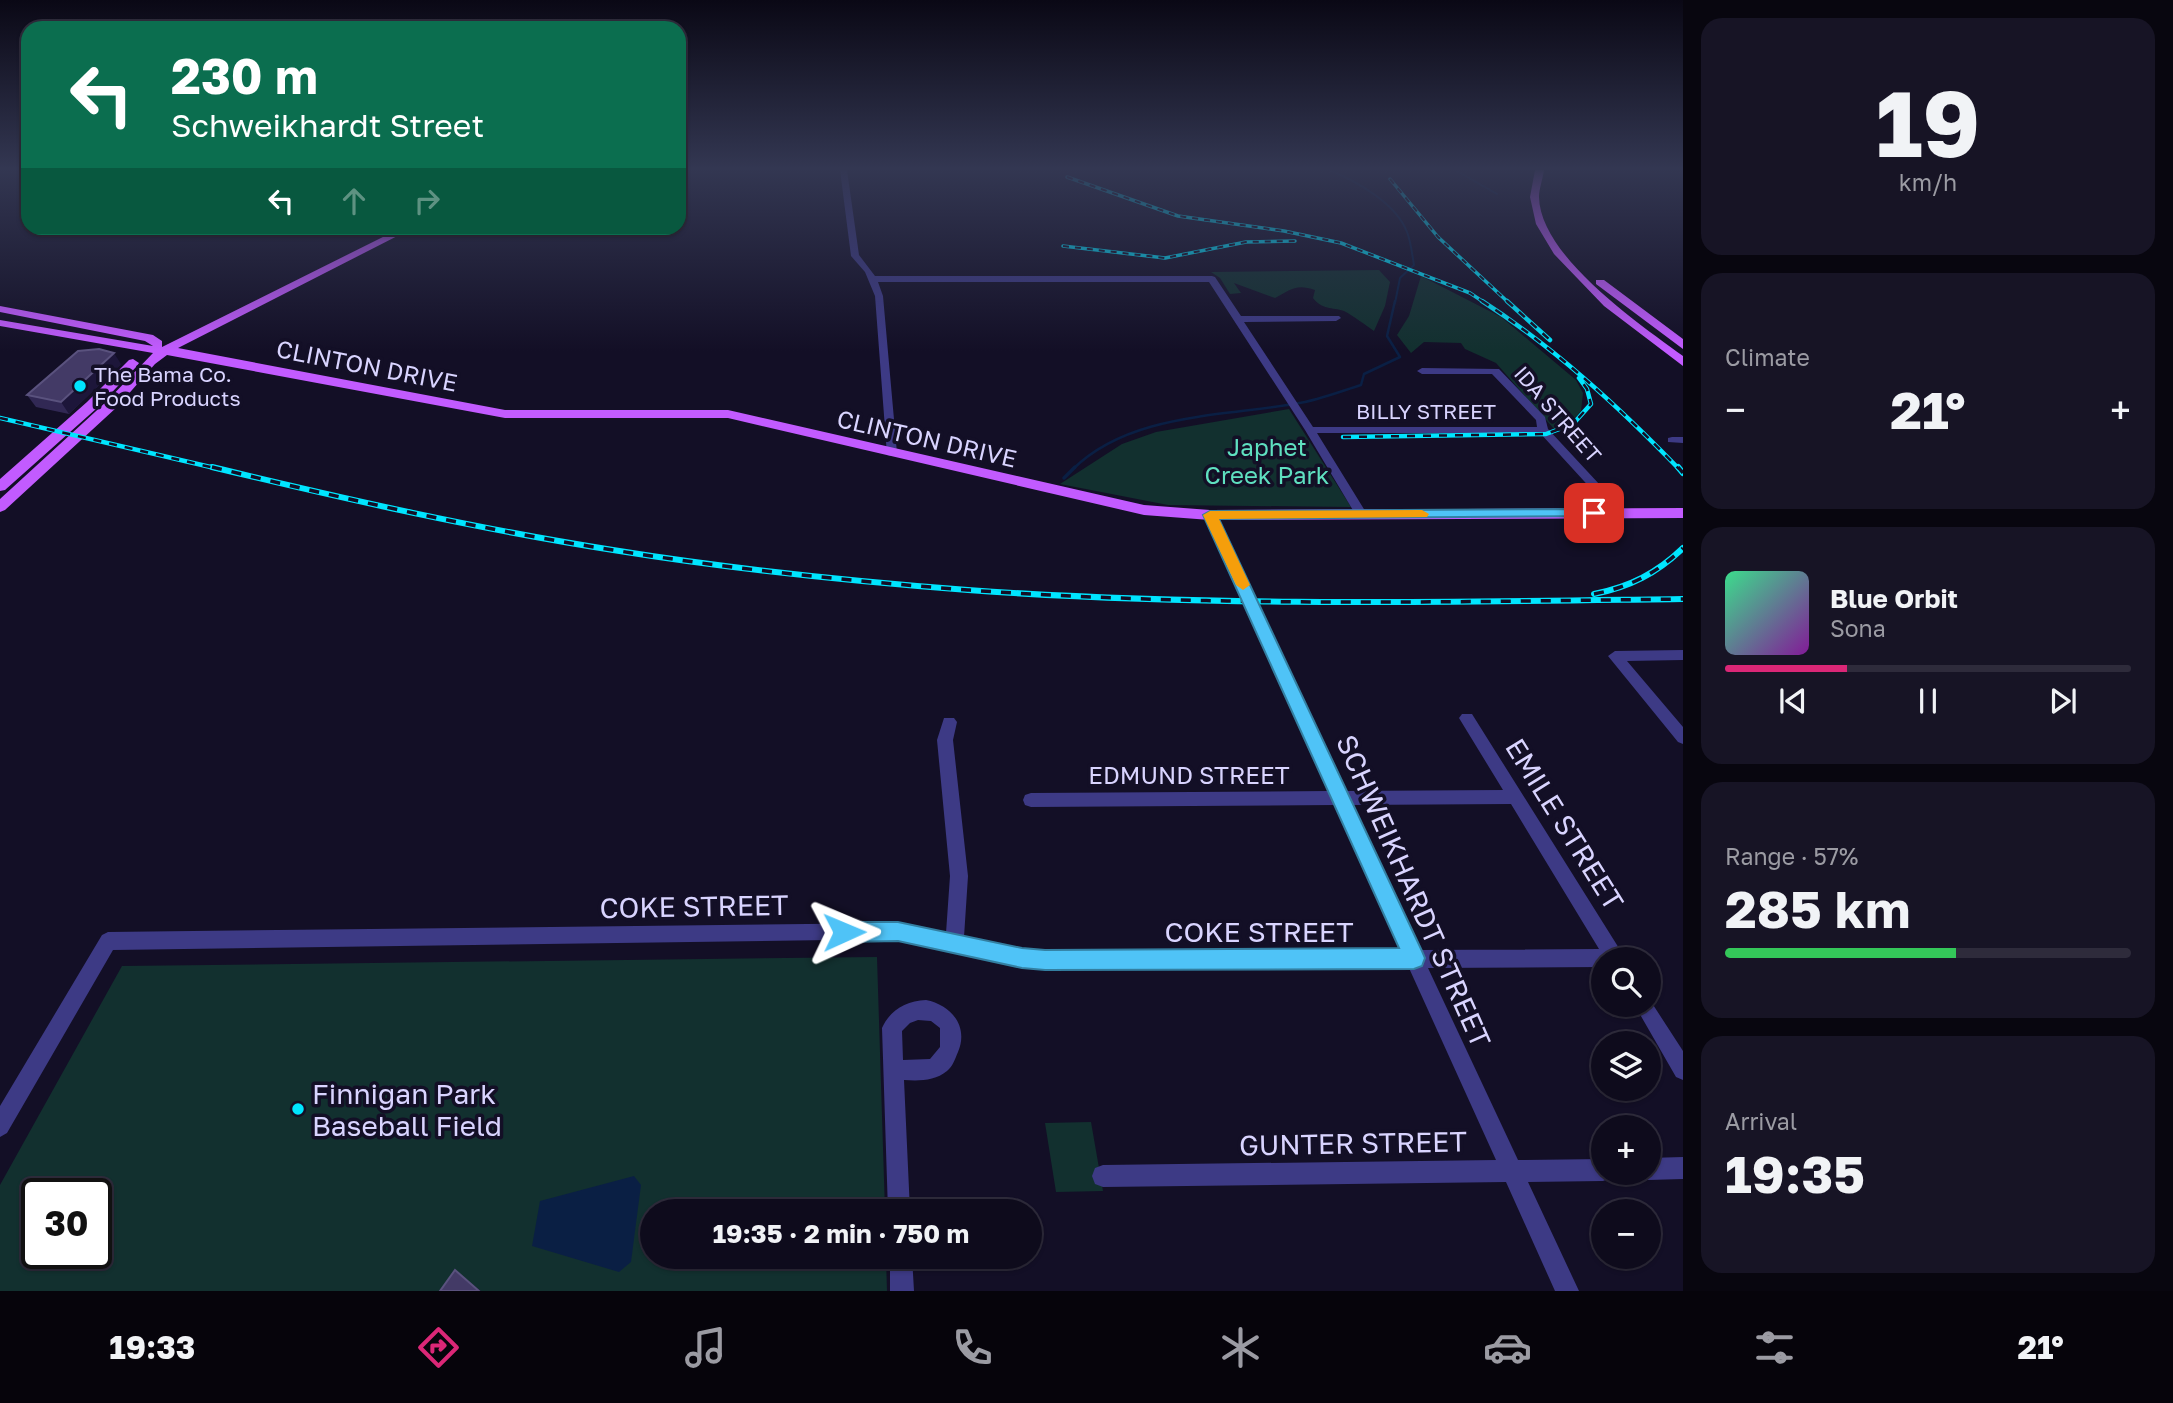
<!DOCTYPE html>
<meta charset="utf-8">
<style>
:root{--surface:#0e0b1c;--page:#171425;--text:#f1f3f6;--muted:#9b9ba3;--line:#2e2b3b;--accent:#db2777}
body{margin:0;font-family:"Golos Text",sans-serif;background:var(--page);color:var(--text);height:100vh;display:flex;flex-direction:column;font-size:26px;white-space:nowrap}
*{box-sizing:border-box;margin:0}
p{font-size:23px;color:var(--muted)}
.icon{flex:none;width:38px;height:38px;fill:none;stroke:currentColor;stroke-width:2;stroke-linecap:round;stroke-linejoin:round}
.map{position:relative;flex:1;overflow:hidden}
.details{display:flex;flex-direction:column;gap:18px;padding:18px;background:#08060f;width:490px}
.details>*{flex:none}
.banner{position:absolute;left:21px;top:21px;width:665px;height:214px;border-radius:21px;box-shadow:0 2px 5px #0004,0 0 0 2px var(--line);background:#0b6e4f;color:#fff;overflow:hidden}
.buttons{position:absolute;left:1591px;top:947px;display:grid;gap:14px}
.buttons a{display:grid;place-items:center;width:70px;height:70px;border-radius:50%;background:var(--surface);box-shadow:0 2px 5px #0004,0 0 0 2px var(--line);font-size:35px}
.speed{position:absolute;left:21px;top:1178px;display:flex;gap:14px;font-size:35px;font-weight:700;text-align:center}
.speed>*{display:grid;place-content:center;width:91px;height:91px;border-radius:50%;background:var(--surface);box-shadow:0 2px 5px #0004,0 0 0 2px var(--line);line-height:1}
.speed .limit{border:4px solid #111;border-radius:10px;background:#fff;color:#111}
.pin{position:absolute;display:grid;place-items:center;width:60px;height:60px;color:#fff;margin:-30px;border-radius:14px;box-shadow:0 4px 10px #0006}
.me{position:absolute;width:77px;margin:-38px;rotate:89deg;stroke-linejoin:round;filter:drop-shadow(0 0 5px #0008)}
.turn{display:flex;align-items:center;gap:24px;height:147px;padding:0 35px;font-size:32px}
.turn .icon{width:91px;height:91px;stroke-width:2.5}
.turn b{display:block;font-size:49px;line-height:60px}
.lanes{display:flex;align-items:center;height:66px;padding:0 35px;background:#0003;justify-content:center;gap:35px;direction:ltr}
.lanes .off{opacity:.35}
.big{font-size:52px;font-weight:700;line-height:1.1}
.details .card{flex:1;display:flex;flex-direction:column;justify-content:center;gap:10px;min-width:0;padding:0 24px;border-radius:21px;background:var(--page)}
.details .dial{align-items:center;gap:0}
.dial b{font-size:91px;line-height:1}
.song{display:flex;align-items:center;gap:21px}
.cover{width:84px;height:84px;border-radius:10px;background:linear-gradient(135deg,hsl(150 70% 55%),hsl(290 70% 35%))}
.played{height:7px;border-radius:4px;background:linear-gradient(90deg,var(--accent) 30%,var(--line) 30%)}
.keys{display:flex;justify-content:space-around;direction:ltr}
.heat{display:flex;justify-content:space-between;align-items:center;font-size:38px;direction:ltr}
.charge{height:10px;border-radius:5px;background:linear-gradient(90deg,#34c759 57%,var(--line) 0)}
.trip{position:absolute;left:640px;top:1199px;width:402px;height:70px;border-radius:35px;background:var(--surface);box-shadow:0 2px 5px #0004,0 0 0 2px var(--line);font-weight:700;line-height:70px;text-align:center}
.dock{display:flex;height:112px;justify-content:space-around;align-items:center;background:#06040b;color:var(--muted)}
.dock .icon{width:49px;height:49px}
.dock .current{color:var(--accent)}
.dock b{font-size:32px;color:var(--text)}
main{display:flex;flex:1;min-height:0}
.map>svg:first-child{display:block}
</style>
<main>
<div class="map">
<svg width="1683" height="1291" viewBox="0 0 1683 1291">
<rect width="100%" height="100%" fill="#130f26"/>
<path fill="#12302f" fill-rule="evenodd" d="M1379,270L1390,282L1385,306L1374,331C1365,325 1354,316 1344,311C1332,307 1322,310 1313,298L1315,290C1296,283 1290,290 1275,298L1234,283L1241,293L1230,294L1220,278L1211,272Z
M1421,276L1501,317L1576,380L1583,393L1581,411L1572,421L1554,429L1496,363L1465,349L1461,343L1424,342L1411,353L1397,335L1409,316Z
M1289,409L1351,507L1168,505L1060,484L1122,444L1156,432Z
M877,957L885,1211H653V1256L886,1257L887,1291H0V1185L122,966ZM37,1194H96V1253H37Z
M1091,1122L1103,1191L1056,1192L1045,1123Z"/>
<path fill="#0a1f44" d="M634,1176L641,1185L631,1262L619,1272L532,1246L540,1201Z"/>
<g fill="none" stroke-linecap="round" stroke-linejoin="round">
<path stroke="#0a1f44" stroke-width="2" d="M1329,170C1356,181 1396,203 1407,232C1411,242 1412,254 1414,265L1400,278L1395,303
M1455,170L1497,194"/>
<path stroke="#0a1f44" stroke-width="2.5" d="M1073,469C1132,411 1229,417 1305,402C1324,398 1342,391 1361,385L1364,374L1400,357L1387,336L1395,301"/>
<path stroke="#0a1f44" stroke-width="3.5" d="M1064,478L1075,467"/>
<path fill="#3d3a85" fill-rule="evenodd" d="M840,170H847L859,255L875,276H1212L1215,277L1241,316H1339L1341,318L1336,321L1244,322L1313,427H1537L1536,420L1492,374H1422L1417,371L1422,368L1499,369L1545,417L1548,429L1626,513L1624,516H1616L1540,433H1317L1367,514L1365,517H1357L1305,430L1209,282H878L883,296L897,453L891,456L887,455L875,296L865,272L851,256Z
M1672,437H1683V443L1668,442V438Z
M1210,511L1216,515L1345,791L1503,790L1459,718L1462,714H1472L1622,953L1624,959H1603V967L1428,968L1518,1160L1603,1159V1172H1613L1611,1178L1603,1181L1528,1182L1579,1291H1555L1506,1182L1103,1187L1095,1184L1092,1176L1095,1168L1103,1165L1496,1160L1409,968L1045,969L1022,967L898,939L113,950L7,1133L0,1137V1106L102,935L108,932L898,923L946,933L950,876L937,740L944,718H954L957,722L953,740L968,876L964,937L1022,949L1045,951L1401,950L1335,805L1031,807L1025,805L1023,800L1025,795L1031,793L1329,791L1204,515ZM1511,804L1599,949L1420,950L1352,805Z
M1683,650V660L1627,661L1683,727V744L1678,742L1608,656L1615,651Z
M1648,997L1683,1051V1080L1676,1077L1634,1004H1648Z
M926,1000C951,1005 969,1026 958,1052C955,1059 953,1066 947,1071C935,1081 919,1081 904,1080L910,1211H888L882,1028C890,1010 906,1001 926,1000ZM918,1020L931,1021L940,1028V1047L930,1059L903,1060L902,1031L910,1023Z
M1683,1157V1179L1648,1180L1640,1177L1639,1172H1648V1158Z
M890,1256H912L914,1291H890Z"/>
<path fill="#c25bff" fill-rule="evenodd" d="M1535,170H1544C1543,178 1539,189 1539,197C1540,256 1639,324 1683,356V366L1604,306L1554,254L1536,224L1530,197Z
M401,228H413L178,348L505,410H728L1144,505L1210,510L1683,508V518L1210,520L1144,515L728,418H505L167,355L155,364L117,407L5,510L0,512V499L107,401L153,353L0,326V320L153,346L145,341L0,312V306L153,335L162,341V347Z
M1596,280H1604L1683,339V349L1596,284Z
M133,359L139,363L137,366L97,408L5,490L0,491V479L87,402L129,360Z"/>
<defs>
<path id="rail-far2" d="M1067,177L1178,216L1284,231L1341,243L1470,293L1485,303
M1390,179L1438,237L1509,303
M1063,246L1165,258L1246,242L1295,241"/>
<path id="rail-far1" d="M1482,301C1555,348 1619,407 1679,469
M1507,301L1550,340
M0,418L219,469
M1343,437L1546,434L1573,424L1591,404L1587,389L1579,378"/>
<path id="rail" d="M212,467C345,499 478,529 613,550C731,569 849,581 968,590C1206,607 1445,602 1683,599
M1678,467L1683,473
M1594,594C1630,587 1657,573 1683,548"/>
</defs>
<use href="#rail-far2" stroke="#00e5ff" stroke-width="3.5"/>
<use href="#rail-far1" stroke="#00e5ff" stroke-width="4.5"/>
<use href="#rail" stroke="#00e5ff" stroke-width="6"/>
<use href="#rail-far2" stroke="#130f26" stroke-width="2" stroke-dasharray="6" stroke-linecap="butt"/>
<use href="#rail-far1" stroke="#130f26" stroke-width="2.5" stroke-dasharray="8" stroke-linecap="butt"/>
<use href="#rail" stroke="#130f26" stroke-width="3.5" stroke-dasharray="10" stroke-linecap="butt"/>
</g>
<path fill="#312854" d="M121,364L69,414L36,407L27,395Z"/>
<path fill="#1d163a" d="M114,353L121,364L69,414L61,402Z
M455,1270L466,1279L481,1291H479Z"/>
<path fill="#433a66" stroke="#5a527e" stroke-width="2" d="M99,349L114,353L61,402L27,395L78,351Z
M455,1270L479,1291H440Z"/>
<linearGradient id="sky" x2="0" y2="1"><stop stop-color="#0a0815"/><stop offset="0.48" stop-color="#333752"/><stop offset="1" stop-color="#333752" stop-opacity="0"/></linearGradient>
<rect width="1683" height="351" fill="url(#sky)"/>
<path fill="#4fc3f7" stroke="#337fa1" stroke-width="2" d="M1594,509L1599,510V516L1219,519L1422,951L1425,958L1422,966L1414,969L1045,970L1022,968L898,941L844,942L837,939L834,932L837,925L844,922H898L1022,948L1045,950L1399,948L1203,515L1210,511Z"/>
<path fill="#f59e0b" d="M1422,510L1429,514L1427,517L1219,519L1250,585L1243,590L1236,585L1203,515L1210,511Z"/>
<g fill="#00e5ff" stroke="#130f26" stroke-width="2.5">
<circle cx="80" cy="386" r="7"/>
<circle cx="298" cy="1109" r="7"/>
</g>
<g text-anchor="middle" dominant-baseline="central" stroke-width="7" stroke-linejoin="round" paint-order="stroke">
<g font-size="21" fill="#d9d4ff" stroke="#130f26" text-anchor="start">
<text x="94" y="374">The Bama Co.<tspan x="94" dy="24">Food Products</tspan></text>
</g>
<g font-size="21" fill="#d9d4ff" stroke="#130f26">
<text x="1426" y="411">BILLY STREET</text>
<text transform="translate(1558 414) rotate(49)">IDA STREET</text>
</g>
<g font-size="24" fill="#d9d4ff" stroke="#130f26">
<text transform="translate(367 365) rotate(11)">CLINTON DRIVE</text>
<text transform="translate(927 438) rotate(13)">CLINTON DRIVE</text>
<text x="1189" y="774">EDMUND STREET</text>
</g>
<g font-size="24" fill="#5fe0c0" stroke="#130f26">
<text x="1267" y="446">Japhet<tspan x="1267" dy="28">Creek Park</tspan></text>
</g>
<g font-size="28" fill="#d9d4ff" stroke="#130f26">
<text transform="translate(1565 824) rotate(58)">EMILE STREET</text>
<text transform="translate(1414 891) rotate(66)">SCHWEIKHARDT STREET</text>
<text transform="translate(694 906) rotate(-1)">COKE STREET</text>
<text x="1259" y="931">COKE STREET</text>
<text transform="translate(1353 1143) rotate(-1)">GUNTER STREET</text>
</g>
<g font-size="28" fill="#d9d4ff" stroke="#130f26" text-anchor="start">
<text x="312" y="1093">Finnigan Park<tspan x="312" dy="32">Baseball Field</tspan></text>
</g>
</g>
</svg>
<div class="buttons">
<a><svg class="icon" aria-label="search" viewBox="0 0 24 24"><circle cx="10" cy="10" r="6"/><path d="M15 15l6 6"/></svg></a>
<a><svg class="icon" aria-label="layers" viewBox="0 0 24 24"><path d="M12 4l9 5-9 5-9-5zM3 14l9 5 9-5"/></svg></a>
<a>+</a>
<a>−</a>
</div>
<div class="speed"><div class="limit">30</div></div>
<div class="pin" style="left:1594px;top:513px;background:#d93025"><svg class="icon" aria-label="arrive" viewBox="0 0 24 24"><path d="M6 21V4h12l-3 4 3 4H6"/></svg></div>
<svg class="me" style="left:844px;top:932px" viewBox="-20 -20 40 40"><path d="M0-17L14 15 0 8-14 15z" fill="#4fc3f7" stroke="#fff" stroke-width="4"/></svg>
<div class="trip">19:35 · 2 min · 750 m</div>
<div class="banner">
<div class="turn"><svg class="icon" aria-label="left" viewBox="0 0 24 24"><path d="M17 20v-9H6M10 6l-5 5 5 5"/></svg><div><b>230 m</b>Schweikhardt Street</div></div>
<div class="lanes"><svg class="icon" aria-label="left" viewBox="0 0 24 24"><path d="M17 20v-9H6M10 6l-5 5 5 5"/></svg><svg class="icon off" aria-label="ahead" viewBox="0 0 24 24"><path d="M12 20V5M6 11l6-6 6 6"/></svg><svg class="icon off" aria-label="right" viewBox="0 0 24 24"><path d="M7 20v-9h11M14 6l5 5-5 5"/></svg></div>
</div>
</div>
<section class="details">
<div class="card dial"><b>19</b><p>km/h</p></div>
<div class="card"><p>Climate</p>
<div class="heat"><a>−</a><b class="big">21°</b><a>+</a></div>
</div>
<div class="card">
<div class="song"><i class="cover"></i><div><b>Blue Orbit</b><p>Sona</p></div></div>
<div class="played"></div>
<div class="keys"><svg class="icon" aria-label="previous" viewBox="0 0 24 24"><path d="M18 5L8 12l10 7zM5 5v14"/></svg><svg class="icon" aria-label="pause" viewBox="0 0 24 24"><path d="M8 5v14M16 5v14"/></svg><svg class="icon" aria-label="next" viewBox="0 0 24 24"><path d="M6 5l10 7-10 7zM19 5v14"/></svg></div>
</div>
<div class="card"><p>Range · 57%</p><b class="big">285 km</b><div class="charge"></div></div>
<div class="card"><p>Arrival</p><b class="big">19:35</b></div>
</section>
</main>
<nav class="dock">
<b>19:33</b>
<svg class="icon current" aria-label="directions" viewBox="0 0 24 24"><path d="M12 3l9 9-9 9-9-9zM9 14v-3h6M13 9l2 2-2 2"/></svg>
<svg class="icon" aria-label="music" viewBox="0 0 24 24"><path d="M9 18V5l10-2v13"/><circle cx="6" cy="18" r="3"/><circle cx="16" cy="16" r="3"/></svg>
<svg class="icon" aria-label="phone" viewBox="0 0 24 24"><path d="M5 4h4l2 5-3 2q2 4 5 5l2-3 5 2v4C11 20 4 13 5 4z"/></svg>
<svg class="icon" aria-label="climate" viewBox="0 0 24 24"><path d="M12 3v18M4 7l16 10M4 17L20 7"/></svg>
<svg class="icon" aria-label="car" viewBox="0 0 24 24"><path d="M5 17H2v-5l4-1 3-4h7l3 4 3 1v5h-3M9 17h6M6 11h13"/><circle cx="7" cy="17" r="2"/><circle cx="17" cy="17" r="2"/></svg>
<svg class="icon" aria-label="filters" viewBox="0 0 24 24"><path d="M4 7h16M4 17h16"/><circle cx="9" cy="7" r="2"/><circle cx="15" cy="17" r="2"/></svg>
<b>21°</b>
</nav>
